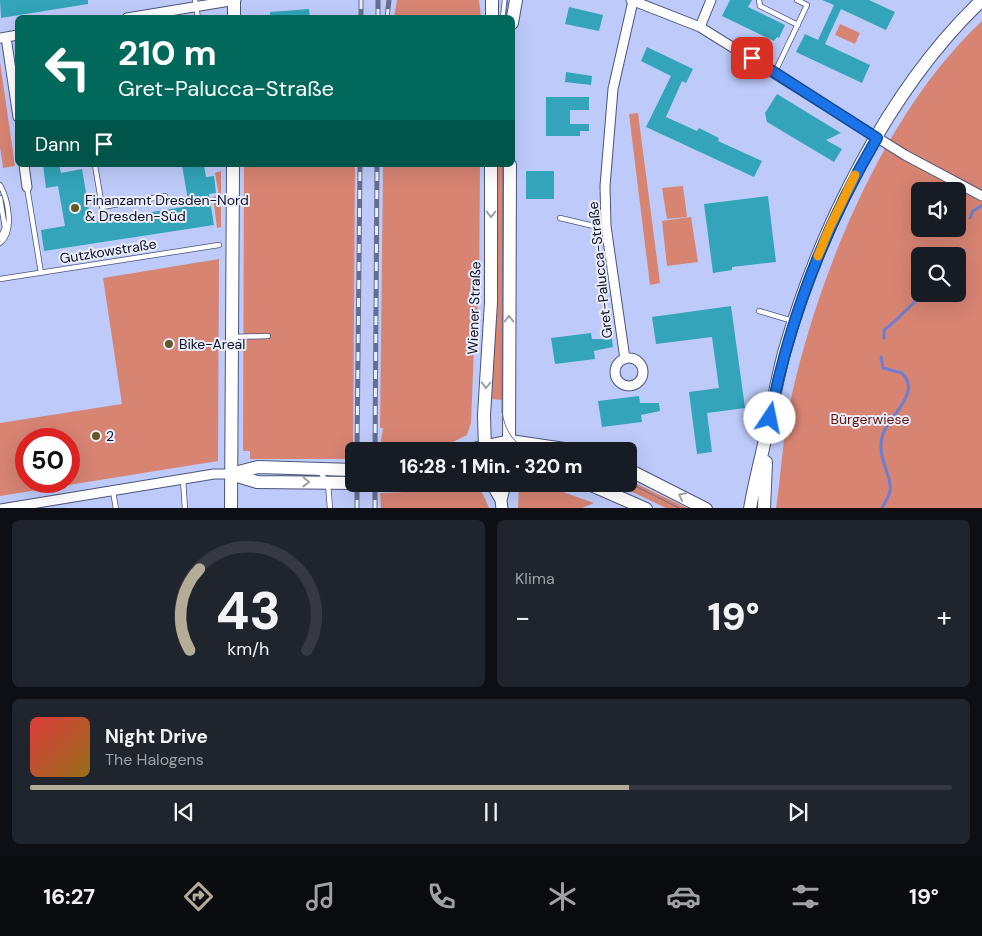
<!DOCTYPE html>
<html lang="de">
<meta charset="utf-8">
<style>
:root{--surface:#171b24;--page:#20242c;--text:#f1f3f6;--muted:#9ea1a6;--line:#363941;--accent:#b3ad98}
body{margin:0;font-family:"DM Sans",sans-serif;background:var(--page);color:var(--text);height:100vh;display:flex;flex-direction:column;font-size:19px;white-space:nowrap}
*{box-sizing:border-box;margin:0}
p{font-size:16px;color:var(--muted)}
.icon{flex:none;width:28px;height:28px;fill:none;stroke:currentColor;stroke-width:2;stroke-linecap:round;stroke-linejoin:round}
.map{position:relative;height:508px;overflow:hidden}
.details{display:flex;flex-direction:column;gap:12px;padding:12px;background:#0d0f14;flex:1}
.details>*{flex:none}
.hud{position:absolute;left:15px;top:15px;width:500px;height:152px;border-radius:8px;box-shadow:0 5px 20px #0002;background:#00695c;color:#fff;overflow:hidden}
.tools{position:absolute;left:911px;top:182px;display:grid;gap:10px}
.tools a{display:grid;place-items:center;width:55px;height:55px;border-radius:8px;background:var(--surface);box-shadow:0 5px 20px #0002;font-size:25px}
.speed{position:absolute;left:15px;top:428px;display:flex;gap:10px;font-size:25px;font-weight:700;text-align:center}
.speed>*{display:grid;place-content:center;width:65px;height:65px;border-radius:50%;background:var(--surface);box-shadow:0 5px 20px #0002;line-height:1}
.speed .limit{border:8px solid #d22;background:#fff;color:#111}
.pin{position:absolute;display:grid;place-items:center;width:42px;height:42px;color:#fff;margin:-21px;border-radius:10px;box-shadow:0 2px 8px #0006}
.me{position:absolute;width:55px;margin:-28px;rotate:11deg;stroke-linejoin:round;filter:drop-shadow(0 0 4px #0008)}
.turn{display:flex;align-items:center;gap:18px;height:105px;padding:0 20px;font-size:22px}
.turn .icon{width:65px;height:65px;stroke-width:2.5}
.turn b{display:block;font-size:35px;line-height:42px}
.then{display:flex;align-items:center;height:48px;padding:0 20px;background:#0003;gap:10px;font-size:19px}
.big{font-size:38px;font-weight:800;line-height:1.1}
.details .card{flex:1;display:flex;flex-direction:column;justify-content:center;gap:8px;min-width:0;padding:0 18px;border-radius:8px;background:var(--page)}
.details .dial{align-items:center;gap:0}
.dial svg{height:130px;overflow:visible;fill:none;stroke:var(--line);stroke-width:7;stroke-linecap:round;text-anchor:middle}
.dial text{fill:var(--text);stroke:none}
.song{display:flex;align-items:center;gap:15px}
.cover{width:60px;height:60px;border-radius:8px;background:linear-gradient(135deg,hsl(0 70% 55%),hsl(40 70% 35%))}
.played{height:5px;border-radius:2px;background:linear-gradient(90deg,var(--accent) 65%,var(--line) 65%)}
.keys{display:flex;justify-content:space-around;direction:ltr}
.heat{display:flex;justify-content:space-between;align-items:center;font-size:28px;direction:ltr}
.details .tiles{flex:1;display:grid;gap:12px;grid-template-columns:1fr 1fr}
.card:last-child{grid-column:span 2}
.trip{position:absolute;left:345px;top:442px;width:292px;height:50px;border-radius:8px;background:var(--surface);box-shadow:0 5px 20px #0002;font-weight:800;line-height:50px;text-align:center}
.dock{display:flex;height:80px;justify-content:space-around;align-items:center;background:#090b0e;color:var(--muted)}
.dock .icon{width:35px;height:35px}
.dock .on{color:var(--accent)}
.dock b{font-size:22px;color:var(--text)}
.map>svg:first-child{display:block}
</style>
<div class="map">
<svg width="982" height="509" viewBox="0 0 982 509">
<rect width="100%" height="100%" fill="#becbfa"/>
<path fill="#d78473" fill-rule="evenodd" d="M397,0H479L481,17H394Z
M982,21V508L776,509C781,474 783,437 790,403C818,274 884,112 982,21ZM920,191H958V229H920ZM920,256H958V294H920Z
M840,24L860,33L855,44L835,35Z
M0,62L15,166L3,168L0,147Z
M638,113L660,283L650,285L629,114Z
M244,165H355L353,459H250V451H243Z
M383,165H480L479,300L475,324L471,423L467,435L435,451H380C380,443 382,436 383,428H380Z
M496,165H505L503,400L492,399L495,332Z
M221,171V227L217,228L213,197L219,195L215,173Z
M683,186L687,217L667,219L662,188Z
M691,217L698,262L667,266L662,221Z
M219,259L218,461L0,496V423L122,404L103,278ZM26,439H69V481H26Z
M629,480L687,508H666L620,486L621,484H629Z
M459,484C479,484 482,490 489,508H381L380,493L406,492Z
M519,484H540L594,503L582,508H518Z"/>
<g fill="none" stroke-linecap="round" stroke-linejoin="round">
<path stroke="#6b7ed1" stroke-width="3" d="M970,218L973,211L981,206
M958,265L964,250
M940,294H944
M884,338V330C899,320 913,300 926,294
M881,357L883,368L902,373C922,393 889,416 883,434C875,457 893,475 890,491C889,497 884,503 882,509"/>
</g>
<path fill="#33a4b9" d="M0,0H88V4L1,18Z
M730,0H752L748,7L785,25L779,38L777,37L774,41L722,16Z
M822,0H869L895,12L886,30L841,9L825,44L870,65L862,83L796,52L805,34L818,40L834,5Z
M569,7L603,15L599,31L565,24Z
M309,9L310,18H270V12Z
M647,47L693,69L686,83L682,81L666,117L697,131L699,128L719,138L718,141L762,161L754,177L646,127L671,76L641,61Z
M566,72L592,76L591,85L565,82Z
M777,94L841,133L826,140L842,149L834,162L767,122L765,113Z
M546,97H589V110H570V124H589V131H580V136H546Z
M43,165H59L61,173L82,169L91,222L189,206L182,165H204L206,177L214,176L216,193L209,194L214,225L44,251L41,230L65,226L58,186L46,188Z
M526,171H554V199H526Z
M768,196L776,262L732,267V270L713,273L704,204Z
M731,306L745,408L707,413L712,452L697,454L689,392L719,388L712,337L656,344L652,317Z
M591,333L592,339H612L613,347L594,351L595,359L555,364L551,338Z
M639,396L640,403H659L660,411L641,415L642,422L602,427L598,401Z"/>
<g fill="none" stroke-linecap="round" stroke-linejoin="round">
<defs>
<path id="service" d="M195,0L198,18
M759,0L760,6L798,25
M503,18L505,0
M775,72L807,5L797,0
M95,165L102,207L165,196
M0,185C8,199 15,232 0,243
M27,187L41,273
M0,198L5,228L0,238
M560,218L598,227L606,226
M0,279L219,245
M759,311L793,321
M233,337L268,336
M319,471L328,483L330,509
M183,479L185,509
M113,491L116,509"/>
<path id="minor" d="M631,0L700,27L905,155L982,196
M127,18L236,0
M700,27L711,0
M6,37L18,117
M0,38L18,35
M24,165L27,187
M615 372a14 14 0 1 1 28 0a14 14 0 1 1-28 0Z
M625,359L606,226L605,186L613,89L633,1
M1,509L214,474H231"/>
<path id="tertiary" d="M492,484L501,500
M502,509L501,500L505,484"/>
<path id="secondary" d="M234,18V0
M492,18V0
M512,23L516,0
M464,451L510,441L578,451
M485,451L484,415L491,302V165
M509,451L510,165
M629,470L706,509
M231,474L257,482L354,483
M231,474L258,467L354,470
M589,484L646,509
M231,509L233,165
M750,509C754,484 761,459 766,435C772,407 777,380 784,353C819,230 888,89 982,0
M764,509L766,462"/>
</defs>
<use href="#service" stroke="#4a557d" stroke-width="6"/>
<use href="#minor" stroke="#4a557d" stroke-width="11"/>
<use href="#tertiary" stroke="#4a557d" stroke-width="13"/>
<use href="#secondary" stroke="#4a557d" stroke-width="14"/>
<use href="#service" stroke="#fff" stroke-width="4.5"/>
<use href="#minor" stroke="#fff" stroke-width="9"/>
<use href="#tertiary" stroke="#fff" stroke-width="11"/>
<use href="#secondary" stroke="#fff" stroke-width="12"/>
<path stroke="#666e8f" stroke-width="1" d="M505,18L507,0
M503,165L502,412C505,430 513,444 531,451
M629,483L681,509"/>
<defs>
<path id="rail" d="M361,0V18
M378,18V0
M387,18L389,0
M357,451L360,165
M375,451L377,165
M357,509V484
M375,509V484"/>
</defs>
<use href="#rail" stroke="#666e8f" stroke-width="5"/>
<use href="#rail" stroke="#e9edfc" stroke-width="3" stroke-dasharray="9" stroke-linecap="butt"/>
</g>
<defs><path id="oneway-chevron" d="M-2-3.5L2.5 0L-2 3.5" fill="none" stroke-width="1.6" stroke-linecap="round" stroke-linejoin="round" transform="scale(1.25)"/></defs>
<g stroke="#9e9fa6">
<use href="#oneway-chevron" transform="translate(491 214) rotate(90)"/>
<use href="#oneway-chevron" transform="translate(509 319) rotate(-90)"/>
<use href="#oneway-chevron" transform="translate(486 385) rotate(92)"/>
<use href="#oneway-chevron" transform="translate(306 482) rotate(1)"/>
<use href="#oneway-chevron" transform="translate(682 496) rotate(-153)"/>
</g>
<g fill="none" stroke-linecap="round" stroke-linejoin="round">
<defs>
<path id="route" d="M752,58L877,138C826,225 789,319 770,418"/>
</defs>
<use href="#route" stroke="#114b97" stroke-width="12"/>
<use href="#route" stroke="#1a73e8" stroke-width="9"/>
<path stroke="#f59e0b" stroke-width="9" d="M818,256L829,229L855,175"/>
</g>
<g fill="#675725" stroke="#e9edfc" stroke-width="2">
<circle cx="75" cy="208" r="5"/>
<circle cx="169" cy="344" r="5"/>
<circle cx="96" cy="436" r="5"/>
</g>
<g text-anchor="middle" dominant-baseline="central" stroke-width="4" stroke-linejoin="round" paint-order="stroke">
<g font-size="14" fill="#0c1021" stroke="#e9edfc" text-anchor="start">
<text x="85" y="200">Finanzamt Dresden-Nord<tspan x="85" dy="16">&amp; Dresden-Süd</tspan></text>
<text x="179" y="344">Bike-Areal</text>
<text x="106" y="436">2</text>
</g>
<g font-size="14" fill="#0c1021" stroke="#e9edfc">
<text transform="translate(108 251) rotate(-9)">Gutzkowstraße</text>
<text transform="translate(600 270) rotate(-96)">Gret-Palucca-Straße</text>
<text transform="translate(474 308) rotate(-88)">Wiener Straße</text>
</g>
<g font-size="14" fill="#6b1002" stroke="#e9edfc">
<text x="870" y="419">Bürgerwiese</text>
</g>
</g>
</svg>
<div class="tools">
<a><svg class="icon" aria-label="sound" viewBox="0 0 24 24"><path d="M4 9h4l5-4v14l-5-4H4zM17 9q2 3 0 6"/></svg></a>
<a><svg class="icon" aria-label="search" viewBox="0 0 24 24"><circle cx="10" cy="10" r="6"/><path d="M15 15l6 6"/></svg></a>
</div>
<div class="speed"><div class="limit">50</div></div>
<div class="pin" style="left:752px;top:58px;background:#d93025"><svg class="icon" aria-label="arrive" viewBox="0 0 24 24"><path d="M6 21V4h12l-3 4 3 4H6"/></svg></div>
<svg class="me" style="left:770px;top:418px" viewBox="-20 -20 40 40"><circle r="19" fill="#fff"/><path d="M0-13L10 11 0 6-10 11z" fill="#1a73e8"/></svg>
<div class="trip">16:28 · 1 Min. · 320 m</div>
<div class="hud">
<div class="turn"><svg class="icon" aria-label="left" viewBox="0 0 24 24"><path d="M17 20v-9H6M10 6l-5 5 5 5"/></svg><div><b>210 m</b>Gret-Palucca-Straße</div></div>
<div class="then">Dann<svg class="icon" aria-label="arrive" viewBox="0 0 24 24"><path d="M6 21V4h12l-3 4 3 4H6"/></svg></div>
</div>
</div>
<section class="details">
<div class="tiles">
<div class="card dial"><svg viewBox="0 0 100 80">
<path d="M14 69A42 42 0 1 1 86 69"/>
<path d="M14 69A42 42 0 0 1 20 19" stroke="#b3ad98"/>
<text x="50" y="56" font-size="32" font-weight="700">43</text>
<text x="50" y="72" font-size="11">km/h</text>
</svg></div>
<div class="card"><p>Klima</p>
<div class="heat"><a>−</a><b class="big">19°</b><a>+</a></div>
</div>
<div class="card">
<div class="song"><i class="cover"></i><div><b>Night Drive</b><p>The Halogens</p></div></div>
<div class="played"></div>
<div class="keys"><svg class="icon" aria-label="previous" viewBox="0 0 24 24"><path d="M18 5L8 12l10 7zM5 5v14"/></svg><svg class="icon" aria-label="pause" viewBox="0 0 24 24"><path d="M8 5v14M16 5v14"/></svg><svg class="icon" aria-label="next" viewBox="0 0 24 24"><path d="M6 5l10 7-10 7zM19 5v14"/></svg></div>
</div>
</div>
</section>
<nav class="dock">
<b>16:27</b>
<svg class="icon on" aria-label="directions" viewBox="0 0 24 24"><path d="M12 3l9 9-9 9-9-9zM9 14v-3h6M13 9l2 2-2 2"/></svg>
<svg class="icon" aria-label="music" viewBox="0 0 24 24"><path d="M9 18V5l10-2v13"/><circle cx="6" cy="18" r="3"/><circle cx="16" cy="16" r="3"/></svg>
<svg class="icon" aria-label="phone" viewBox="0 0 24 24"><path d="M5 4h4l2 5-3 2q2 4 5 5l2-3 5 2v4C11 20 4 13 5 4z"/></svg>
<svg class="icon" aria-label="climate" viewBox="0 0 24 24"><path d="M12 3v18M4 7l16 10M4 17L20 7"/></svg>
<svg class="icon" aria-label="car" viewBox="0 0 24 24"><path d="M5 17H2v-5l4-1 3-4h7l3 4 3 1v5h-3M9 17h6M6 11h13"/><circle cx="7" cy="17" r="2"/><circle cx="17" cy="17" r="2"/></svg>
<svg class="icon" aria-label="filters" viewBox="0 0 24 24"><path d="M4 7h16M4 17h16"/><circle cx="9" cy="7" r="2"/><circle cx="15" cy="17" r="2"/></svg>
<b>19°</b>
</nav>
